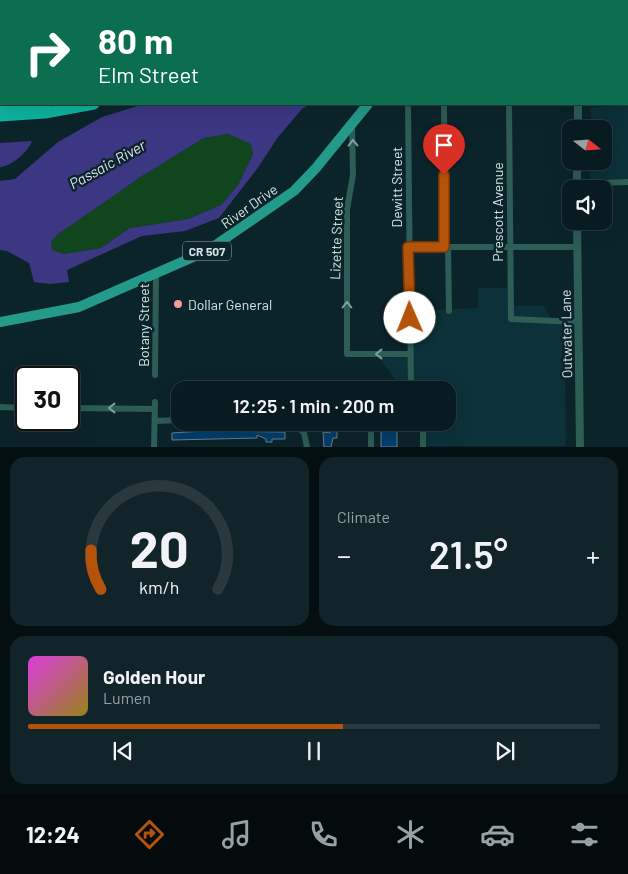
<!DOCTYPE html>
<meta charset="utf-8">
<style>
:root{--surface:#081b20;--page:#112429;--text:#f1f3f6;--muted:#98a1a5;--line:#29393e;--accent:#b45309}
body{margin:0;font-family:Barlow,sans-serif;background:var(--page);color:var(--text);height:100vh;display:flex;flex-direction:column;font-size:19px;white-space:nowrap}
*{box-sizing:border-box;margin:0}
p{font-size:16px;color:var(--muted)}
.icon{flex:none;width:28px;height:28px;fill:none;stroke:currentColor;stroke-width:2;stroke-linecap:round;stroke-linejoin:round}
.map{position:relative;height:447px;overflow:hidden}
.side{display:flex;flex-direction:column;gap:10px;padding:10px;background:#040f12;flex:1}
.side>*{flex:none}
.guide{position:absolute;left:0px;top:0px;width:629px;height:105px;box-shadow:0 5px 20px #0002,0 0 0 1px var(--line);background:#0b6e4f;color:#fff;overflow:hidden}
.needle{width:32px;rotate:107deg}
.buttons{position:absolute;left:562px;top:120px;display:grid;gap:10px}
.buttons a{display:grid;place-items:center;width:50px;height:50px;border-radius:10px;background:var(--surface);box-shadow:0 5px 20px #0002,0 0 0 1px var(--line);font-size:25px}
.speed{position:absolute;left:15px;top:366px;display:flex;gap:10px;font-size:25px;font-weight:700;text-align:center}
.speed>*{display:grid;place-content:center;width:65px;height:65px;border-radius:50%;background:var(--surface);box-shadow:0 5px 20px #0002,0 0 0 1px var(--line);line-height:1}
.speed .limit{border:2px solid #111;border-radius:8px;background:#fff;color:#111}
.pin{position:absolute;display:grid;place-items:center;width:42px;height:42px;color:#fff;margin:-51px -21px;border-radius:50% 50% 50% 0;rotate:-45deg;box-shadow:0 0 5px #0007}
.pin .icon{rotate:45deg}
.me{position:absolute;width:55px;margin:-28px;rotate:359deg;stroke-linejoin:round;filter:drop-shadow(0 0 4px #0008)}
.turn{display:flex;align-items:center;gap:18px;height:105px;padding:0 15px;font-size:22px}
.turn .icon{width:65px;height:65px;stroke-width:2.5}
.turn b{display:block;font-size:35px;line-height:42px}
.big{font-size:38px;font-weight:600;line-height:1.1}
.side .widget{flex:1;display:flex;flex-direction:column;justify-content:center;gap:8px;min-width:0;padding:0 18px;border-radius:15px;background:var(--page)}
.side .dial{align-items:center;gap:0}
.dial svg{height:130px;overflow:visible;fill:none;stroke:var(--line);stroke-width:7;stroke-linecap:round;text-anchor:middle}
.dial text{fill:var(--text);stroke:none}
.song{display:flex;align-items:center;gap:15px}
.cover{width:60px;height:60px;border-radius:8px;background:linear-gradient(135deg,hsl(300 70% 55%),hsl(50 70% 35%))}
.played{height:5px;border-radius:2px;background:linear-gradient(90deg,var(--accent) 55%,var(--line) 55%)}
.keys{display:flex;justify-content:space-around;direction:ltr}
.heat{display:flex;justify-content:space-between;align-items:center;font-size:28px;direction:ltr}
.side .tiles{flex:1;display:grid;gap:10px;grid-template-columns:1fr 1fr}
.widget:last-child{grid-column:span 2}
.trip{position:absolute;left:171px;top:381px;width:285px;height:50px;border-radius:15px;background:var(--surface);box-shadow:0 5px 20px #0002,0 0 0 1px var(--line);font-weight:600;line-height:50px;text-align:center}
.dock{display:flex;height:80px;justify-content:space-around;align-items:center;background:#030b0d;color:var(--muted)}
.dock .icon{width:35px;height:35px}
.dock .active{color:var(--accent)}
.dock b{font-size:22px;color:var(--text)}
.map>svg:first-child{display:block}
</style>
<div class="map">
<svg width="628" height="447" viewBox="0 0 628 447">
<rect width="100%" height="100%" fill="#0b242a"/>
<path fill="#0c3139" d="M0,0H238L1,1V76Z
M328,0H418L326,1Z
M437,0H582L504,1Z
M628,103V184H590V161H604V129H591V108Z
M478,288H512L513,306H544L552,321L564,322L566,446H421V423L448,422V390H403L379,358L412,356L413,311L478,308Z"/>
<path fill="#11451e" d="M228,134L252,144L253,154L238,185L221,205L188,219L130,228L101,248L64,254L52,250L51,242L57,235L142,176L204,138Z"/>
<path fill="#3c3782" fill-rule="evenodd" d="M144,104H311L302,109L278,137L257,169L219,218L185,231L142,236L67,270L69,282L50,284L34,282L29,263L7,251L0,250V181L15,179L58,142L102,117ZM228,134L251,144L253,154L238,185L221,205L188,219L130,228L101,248L64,254L52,250L51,242L57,235L142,176L204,138Z
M32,141C28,152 12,166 0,167V143Z"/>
<path fill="#013f6d" stroke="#6d7e8f" d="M173,402H180V409L172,408Z
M381,422H417L416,431L397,429V447H381Z
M331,429H337V438H333L331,447H324L323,432L330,433Z
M202,431L285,432V439H272V442H266V439L257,435V438L172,440V433Z"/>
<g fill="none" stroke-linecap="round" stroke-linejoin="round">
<path stroke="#2d5d55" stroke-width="6" d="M408,104L411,390
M444,104L445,247
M509,104L511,319L578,322
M352,125L353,175L347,209V354H411
M577,184L628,182
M408,247H577
M448,247L449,311
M155,375L156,274
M0,407L26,408
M69,408L155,409
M155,421L180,420
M294,422L304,433L307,447
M371,422V447
M423,422V447
M154,447L155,402"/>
<path stroke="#2d5d55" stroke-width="8" d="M574,1V0
M584,1V0
M578,129V104
M577,189V161
M577,221L580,447"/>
<path stroke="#239a8a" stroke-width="10" d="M0,322L79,307L207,251L294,191L316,168L368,104"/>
<path stroke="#0eb29f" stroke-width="11" d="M281,1L283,0
M299,1L301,0
M310,1L313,0
M0,107L45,104
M0,116L45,113L94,104"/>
</g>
<defs><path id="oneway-chevron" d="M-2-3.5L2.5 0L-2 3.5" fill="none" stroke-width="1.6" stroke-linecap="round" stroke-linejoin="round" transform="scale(1.25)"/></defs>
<g stroke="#80a09e">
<use href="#oneway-chevron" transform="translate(353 143) rotate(-91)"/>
<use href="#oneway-chevron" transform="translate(347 305) rotate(-90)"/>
<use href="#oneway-chevron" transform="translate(379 354) rotate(180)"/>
<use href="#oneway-chevron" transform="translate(112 408) rotate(-180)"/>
</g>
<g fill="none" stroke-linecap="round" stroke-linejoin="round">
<defs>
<path id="route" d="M410,318L408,247H444V175"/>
</defs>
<use href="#route" stroke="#753606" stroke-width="12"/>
<use href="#route" stroke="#b45309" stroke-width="9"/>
</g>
<circle fill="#f59b97" stroke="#0b242a" stroke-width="2" cx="178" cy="304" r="5"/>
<g text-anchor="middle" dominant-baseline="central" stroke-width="5" stroke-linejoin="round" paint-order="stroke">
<rect fill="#0b242a" stroke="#98aaae" stroke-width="1" x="183" y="241.5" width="48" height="19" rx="4"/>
<g font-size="12" font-weight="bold" fill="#d4e3e6">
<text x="207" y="251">CR 507</text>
</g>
<g font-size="14" fill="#d4e3e6" stroke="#0b242a">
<text transform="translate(396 187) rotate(-90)">Dewitt Street</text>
<text transform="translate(249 206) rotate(-35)">River Drive</text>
<text transform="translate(497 212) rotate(-90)">Prescott Avenue</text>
<text transform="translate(336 238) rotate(-88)">Lizette Street</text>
<text transform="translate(143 325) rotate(-90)">Botany Street</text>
<text transform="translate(566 334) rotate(-91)">Outwater Lane</text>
</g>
<g font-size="14" fill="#d4e3e6" stroke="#0b242a" text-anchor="start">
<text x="188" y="304">Dollar General</text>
</g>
<g font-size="15" font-style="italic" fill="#e1e2f9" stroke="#0b242a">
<text transform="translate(107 164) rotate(-29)">Passaic River</text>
</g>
</g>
</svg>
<div class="buttons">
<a><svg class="needle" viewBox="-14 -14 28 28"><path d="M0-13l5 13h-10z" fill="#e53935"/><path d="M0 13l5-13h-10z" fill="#98a1a5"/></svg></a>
<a><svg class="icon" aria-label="sound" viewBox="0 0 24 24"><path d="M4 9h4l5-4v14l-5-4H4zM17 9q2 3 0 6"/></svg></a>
</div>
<div class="speed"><div class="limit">30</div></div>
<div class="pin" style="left:444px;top:175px;background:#d93025"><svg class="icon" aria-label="arrive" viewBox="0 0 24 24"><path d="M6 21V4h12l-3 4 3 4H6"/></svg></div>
<svg class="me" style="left:410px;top:318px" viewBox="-20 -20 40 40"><circle r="19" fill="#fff"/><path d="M0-13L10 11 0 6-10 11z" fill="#b45309"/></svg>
<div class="trip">12:25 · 1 min · 200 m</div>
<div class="guide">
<div class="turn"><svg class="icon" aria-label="right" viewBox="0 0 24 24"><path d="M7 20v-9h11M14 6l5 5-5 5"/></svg><div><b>80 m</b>Elm Street</div></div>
</div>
</div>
<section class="side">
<div class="tiles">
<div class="widget dial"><svg viewBox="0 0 100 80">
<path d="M14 69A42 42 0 1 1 86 69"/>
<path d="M14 69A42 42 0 0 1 8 45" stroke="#b45309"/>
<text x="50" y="56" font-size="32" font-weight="700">20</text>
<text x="50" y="72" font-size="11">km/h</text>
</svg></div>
<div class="widget"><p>Climate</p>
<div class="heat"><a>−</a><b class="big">21.5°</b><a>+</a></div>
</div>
<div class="widget">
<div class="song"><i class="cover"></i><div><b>Golden Hour</b><p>Lumen</p></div></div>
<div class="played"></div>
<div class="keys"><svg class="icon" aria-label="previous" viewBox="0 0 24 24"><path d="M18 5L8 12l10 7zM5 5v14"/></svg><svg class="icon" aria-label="pause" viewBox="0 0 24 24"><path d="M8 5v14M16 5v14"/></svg><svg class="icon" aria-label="next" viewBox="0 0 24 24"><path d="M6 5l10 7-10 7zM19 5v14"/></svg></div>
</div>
</div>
</section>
<nav class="dock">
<b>12:24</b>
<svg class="icon active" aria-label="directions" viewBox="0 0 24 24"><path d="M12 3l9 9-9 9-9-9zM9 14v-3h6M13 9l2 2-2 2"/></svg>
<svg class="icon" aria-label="music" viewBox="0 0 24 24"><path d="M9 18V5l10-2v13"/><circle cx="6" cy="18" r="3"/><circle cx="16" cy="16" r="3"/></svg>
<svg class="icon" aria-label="phone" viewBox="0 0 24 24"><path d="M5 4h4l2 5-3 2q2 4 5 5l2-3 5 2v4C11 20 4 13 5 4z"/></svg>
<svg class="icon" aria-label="climate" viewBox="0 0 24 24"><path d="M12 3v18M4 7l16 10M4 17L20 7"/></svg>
<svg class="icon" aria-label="car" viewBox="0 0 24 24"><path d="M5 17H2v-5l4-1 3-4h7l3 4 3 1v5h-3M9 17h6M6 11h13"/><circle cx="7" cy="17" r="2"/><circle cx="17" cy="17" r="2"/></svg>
<svg class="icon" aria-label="filters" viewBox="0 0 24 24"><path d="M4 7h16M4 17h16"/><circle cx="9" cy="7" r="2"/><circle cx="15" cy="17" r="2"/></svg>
</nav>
